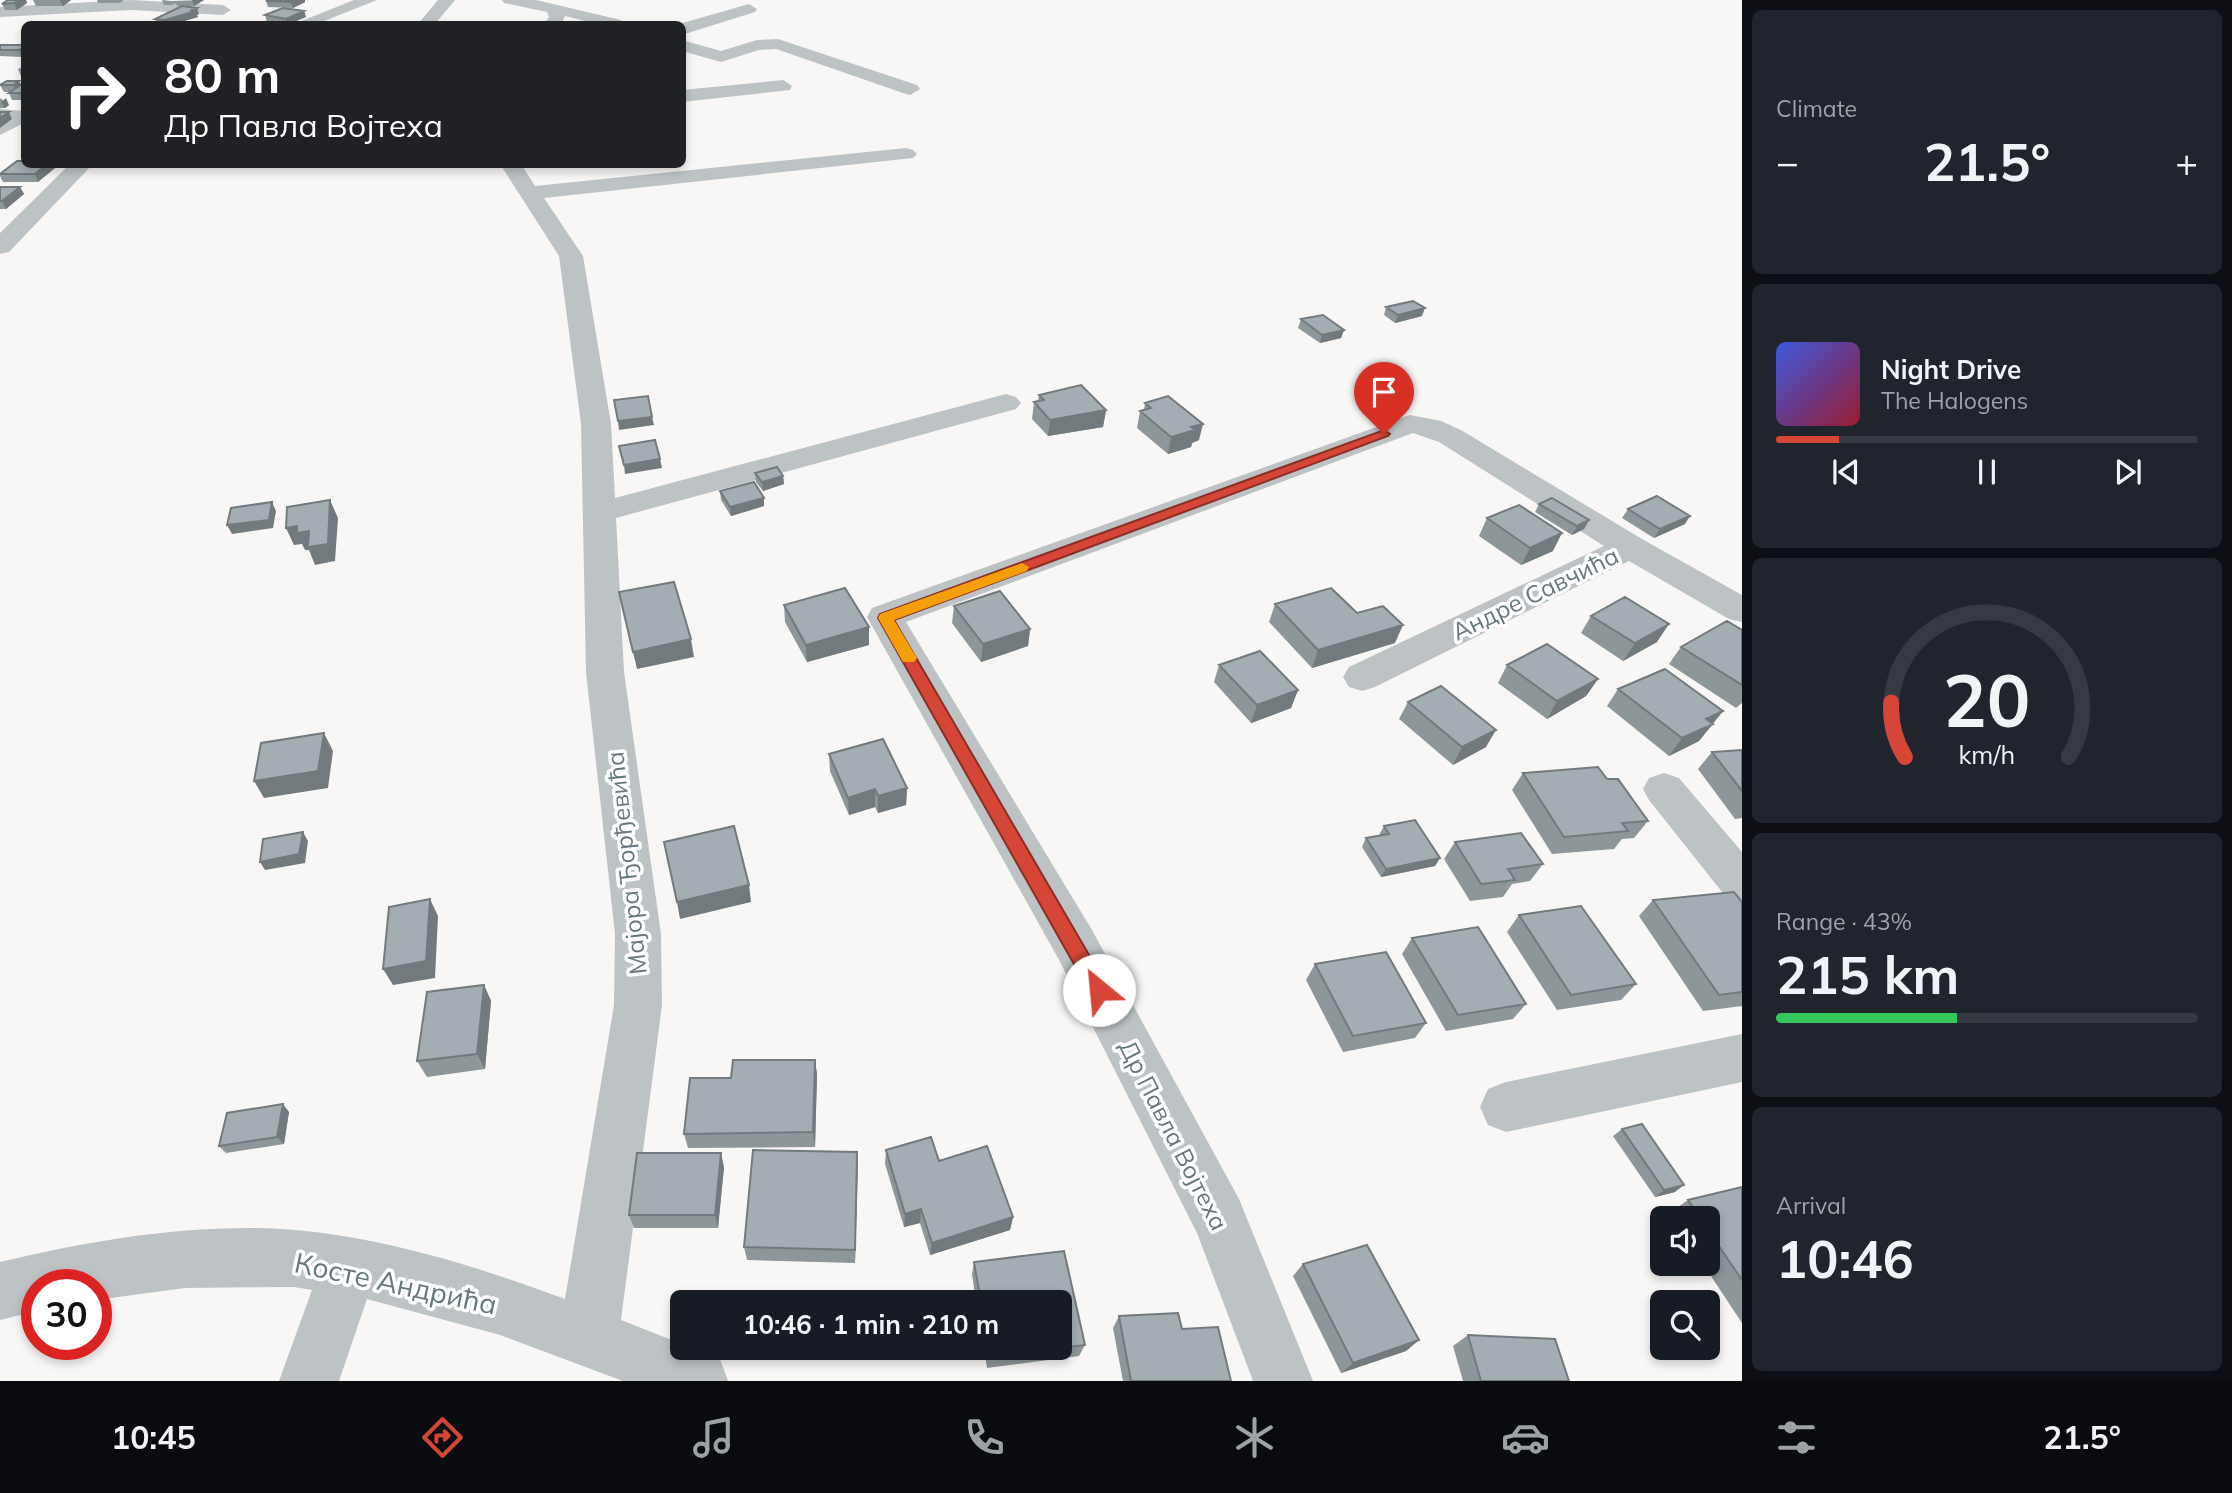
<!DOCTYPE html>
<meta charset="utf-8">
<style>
:root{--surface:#171b24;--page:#20242c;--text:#f1f3f6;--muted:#9ea1a6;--line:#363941;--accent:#d64637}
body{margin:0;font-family:Mulish,sans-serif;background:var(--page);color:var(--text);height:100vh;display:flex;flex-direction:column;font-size:26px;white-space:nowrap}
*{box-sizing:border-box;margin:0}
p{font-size:23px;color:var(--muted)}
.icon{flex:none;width:38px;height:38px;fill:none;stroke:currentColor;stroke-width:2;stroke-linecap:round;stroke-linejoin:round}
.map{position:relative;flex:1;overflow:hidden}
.panel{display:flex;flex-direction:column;gap:10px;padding:10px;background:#0d0f14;width:490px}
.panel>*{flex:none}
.banner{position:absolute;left:21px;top:21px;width:665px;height:147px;border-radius:10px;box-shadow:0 4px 10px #0003;background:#202124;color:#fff;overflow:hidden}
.fabs{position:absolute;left:1650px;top:1206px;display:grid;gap:14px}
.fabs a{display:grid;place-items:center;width:70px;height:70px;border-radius:10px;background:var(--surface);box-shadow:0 4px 10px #0003;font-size:35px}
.speed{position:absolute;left:21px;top:1269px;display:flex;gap:14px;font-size:35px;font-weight:700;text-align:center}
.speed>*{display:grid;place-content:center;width:91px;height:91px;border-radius:50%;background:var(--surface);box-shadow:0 4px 10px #0003;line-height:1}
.speed .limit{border:10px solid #d22;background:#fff;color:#111}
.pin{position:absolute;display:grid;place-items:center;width:60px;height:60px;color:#fff;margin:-72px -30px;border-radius:50% 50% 50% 0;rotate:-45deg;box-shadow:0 0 7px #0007}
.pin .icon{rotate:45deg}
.me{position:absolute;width:77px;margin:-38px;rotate:332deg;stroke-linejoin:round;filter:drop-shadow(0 0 5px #0008)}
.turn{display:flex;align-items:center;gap:24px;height:147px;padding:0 28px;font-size:32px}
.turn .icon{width:91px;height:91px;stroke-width:2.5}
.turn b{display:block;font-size:49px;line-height:60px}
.big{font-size:52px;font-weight:700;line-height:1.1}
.panel .tile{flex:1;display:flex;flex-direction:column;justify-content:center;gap:10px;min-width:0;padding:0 24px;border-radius:10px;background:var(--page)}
.panel .dial{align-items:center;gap:0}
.dial svg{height:182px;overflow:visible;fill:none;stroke:var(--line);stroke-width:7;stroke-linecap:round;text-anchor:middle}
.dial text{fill:var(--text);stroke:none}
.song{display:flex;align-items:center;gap:21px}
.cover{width:84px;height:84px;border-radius:10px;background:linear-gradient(135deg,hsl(230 70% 55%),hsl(350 70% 35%))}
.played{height:7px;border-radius:4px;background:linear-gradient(90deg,var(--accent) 15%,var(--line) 15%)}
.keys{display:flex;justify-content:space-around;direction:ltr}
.heat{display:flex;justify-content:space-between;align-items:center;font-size:38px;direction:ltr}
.charge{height:10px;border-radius:5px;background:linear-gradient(90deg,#34c759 43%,var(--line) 0)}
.trip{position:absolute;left:670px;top:1290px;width:402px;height:70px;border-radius:10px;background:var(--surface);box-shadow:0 4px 10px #0003;font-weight:700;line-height:70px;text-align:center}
.menu{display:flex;height:112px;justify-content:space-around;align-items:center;background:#090b0e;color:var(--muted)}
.menu .icon{width:49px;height:49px}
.menu .active{color:var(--accent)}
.menu b{font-size:32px;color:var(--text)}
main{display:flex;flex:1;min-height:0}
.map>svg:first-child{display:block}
</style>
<main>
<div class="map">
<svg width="1742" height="1381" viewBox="0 0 1742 1381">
<rect width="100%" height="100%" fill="#f8f7f5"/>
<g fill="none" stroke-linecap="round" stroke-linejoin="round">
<path fill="#bdc3c5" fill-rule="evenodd" d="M0,109L24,111V117L0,115Z"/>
<path fill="#bdc3c5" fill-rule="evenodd" d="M131,0L223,5L231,10L223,15L131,10L0,17V7Z
M354,0H377L317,24H294Z
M438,0H455L435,24H418Z
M502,0H536L621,20L623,24H597L565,16L561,24H544L549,17L547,12L504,3Z
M749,4L757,9L755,12L688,33L682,34V24H679Z
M778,39L917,85L920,89L910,95L903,93L776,49L759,50L721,62L682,51V40L721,51L757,40Z
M783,80L792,86L790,90L682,102V90Z
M24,109V123L0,135V121Z
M906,148L913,150L917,154L913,158L544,198L583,256L611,424L615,498L1006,394L1016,397L1021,403L1016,409L616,518L624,672L661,934L662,1005L621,1320L682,1344V1348L720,1359L728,1381H623L500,1335L367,1299L339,1381H279L312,1290L294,1287L185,1288L96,1300V1284H37V1311L0,1320V1262C84,1242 170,1227 257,1228C362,1230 468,1263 565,1299L614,1005L615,934L586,672L581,424L559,256L500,164H521L535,186Z
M70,164H93L9,252L0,254V233Z
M1410,415L1441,421L1461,430L1642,539L1742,595V622L1729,619L1629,561L1375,687L1362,691L1349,687L1343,677L1349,667L1604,546L1439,442L1413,433L906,622L1092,930L1239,1199L1313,1381H1253L1197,1233L1058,958L867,617L872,608Z
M1664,773L1679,778L1742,852V903L1726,897L1649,800L1643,789L1649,778Z
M1742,1034V1082L1506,1132L1488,1125L1480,1107L1488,1089L1506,1082Z"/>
</g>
<path fill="#8d9699" d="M8,0H26L27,3L17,10H5L2,4Z
M33,0H71L63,6H36Z
M97,0H124L120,3H98Z
M162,0L171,1L204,0L194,6H177L175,3L172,5H164Z
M268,0H305V2L293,8L268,7L266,1Z
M304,11L306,17L289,24L267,22L265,15Z
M199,14L197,15L198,17L174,24H157L155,19Z
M0,45H24L22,57L0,56Z
M24,66V76H21L18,69Z
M24,80V100H12L9,93L11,92H4L0,85L24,84L23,81Z
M0,98L9,105L5,108H0Z
M55,168L38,182H3L0,176V174Z
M0,187H20L24,194L6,209H0Z
M1386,307L1422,316L1395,323L1384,315Z
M1301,319L1344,330L1341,338L1320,343L1298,328Z
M1039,395L1106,410L1103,427L1048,436L1032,419L1034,402L1038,401Z
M1145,403L1199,440L1192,443L1191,447L1168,454L1137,428L1140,411L1144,410Z
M755,473L783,476L784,484L763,491L756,482Z
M720,491L764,498V506L731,516L721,500Z
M1539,504L1589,520L1584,529L1572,535L1535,512Z
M1628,509L1685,524L1654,538L1622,518Z
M1487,518L1553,551L1521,565L1479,536Z
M1275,604L1357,613L1395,643L1312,668L1269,622Z
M784,605L869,627V645L807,662L785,622Z
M954,606L1030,629L1028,646L981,662L952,623Z
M1591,616L1657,642L1623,661L1581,633Z
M1742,630V703L1736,708L1669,664L1681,647Z
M1219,665L1298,690L1291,708L1251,723L1214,682Z
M1507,665L1598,679L1586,696L1547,719L1498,683Z
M1618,689L1723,711L1699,741L1669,756L1607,706Z
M1408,702L1486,747L1453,765L1399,719Z
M1742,750V818L1735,819L1698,769L1712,752Z
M829,754L907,788L906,805L878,813L875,807L849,815L830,771Z
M1523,773L1607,779L1648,821L1634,838L1622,839L1614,849L1552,854L1512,790Z
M1384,826L1440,858L1435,866L1381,877L1362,847L1366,838L1380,836L1379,835Z
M1455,842L1543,864L1530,881L1512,884L1503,897L1470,901L1444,859Z
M1653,900L1742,902V1006L1703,1011L1639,916Z
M1519,915L1636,984L1621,1000L1557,1010L1507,932Z
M1412,938L1526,1004L1513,1019L1446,1031L1402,954Z
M1315,964L1426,1023L1415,1038L1343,1052L1306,980Z
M484,985L491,1001L485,1069L427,1077L417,1061Z
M815,1060L817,1075L815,1147L688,1148L684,1134Z
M289,1112L284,1144L226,1153L219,1146Z
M1622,1129L1675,1192L1655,1197L1613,1136Z
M886,1150L939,1161L1013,1217L1010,1230L930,1255L920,1223L904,1227L885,1164Z
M857,1152L855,1263L747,1260L744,1247Z
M724,1167L718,1228H634L629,1215Z
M1742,1187V1323L1703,1264H1708V1218H1673L1670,1213L1688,1200Z
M1064,1251L1085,1345L1079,1356L987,1368L984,1348H1060V1302H976L972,1274L974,1262Z
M1303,1264L1419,1340L1406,1351L1341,1373L1293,1276Z
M1119,1316L1182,1329L1231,1381H1123L1113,1328Z
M1468,1335L1569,1381H1463L1453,1346Z"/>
<path fill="#737a7d" d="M20,0H26L27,3L17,10L14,3Z
M60,0H71L63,6Z
M192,0H204L194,6Z
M295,0H305V2L293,8L291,2Z
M197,8L199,14L197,15L198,17L174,24H167L165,20Z
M304,11L306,17L288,24L286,19Z
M24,47V55L22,57L19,50Z
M19,81L23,88L16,92L13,85Z
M6,98L9,105L5,108L1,102Z
M9,112L12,119L0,128V118Z
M47,164H53L55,168L38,182L35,174Z
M20,187L24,194L6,209L2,201Z
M1425,308L1422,316L1395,323L1398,315Z
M1344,330L1341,338L1320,343L1322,335Z
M1106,410L1103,427L1048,436L1050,420Z
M652,417L654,425L619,430L618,421Z
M1203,424L1199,440L1192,443L1191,447L1168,454L1171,437L1191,427Z
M660,459L662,468L625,474L624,465Z
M783,476L784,484L763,491L762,482Z
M764,498V506L731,516L730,507Z
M330,500L338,518L335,561L315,565L309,550H305L302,544L294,545L286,528L297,526Z
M272,502L276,511L273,528L232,534L227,525Z
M1690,516L1685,524L1654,538L1660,529Z
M1589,520L1584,529L1572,535L1577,526Z
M1562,533L1553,551L1521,565L1530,548Z
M1669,624L1657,642L1623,661L1635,643Z
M1403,625L1395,643L1312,668L1318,650Z
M869,627V645L807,662L806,645Z
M1030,629L1028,646L981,662L983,644Z
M691,639L694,657L637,669L633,652Z
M1598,679L1586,696L1547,719L1557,701Z
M1298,690L1291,708L1251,723L1257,705Z
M1723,711L1699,741L1669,756L1682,738L1706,719Z
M1496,730L1486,747L1453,765L1462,747Z
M324,733L333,751L328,788L264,798L254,781Z
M907,788L906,805L878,813V796Z
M875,789V807L849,815L848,798Z
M303,832L308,841L305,863L265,870L260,862Z
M1440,858L1435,866L1381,877L1386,869Z
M749,885L751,902L680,919L677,902Z
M430,899L438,916L435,978L393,985L383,969Z
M484,985L491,1001L485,1069L477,1054Z
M815,1060L817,1075L815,1147L813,1132Z
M283,1104L289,1112L284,1144L277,1137Z
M857,1152L858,1166L855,1263V1250Z
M721,1153L724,1167L718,1228L715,1215Z
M1684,1185L1675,1192L1655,1197L1664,1190Z
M921,1209L920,1223L904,1227L905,1214Z
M1013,1217L1010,1230L930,1255L932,1243Z
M1419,1340L1406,1351L1341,1373L1353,1363Z"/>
<path fill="#a4aeb2" stroke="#737a7d" stroke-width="2" d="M8,0H20L14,3L2,4Z
M268,0H295L291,2L266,1Z
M182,6L197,8L190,11H196L165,20L155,19Z
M283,8L304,11L286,19L265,15Z
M130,22L150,23L147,24H125Z
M0,45H24V47L19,50H0Z
M7,81H19L13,85H0Z
M22,84H24V93H9Z
M0,112H9L0,118Z
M17,161H24V164H47L35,174H0Z
M0,187H20L2,201H0Z
M1413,301L1425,308L1398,315L1386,307Z
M1323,315L1344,330L1322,335L1301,319Z
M1081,385L1106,410L1050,420L1034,402L1044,400L1039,395Z
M648,396L652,417L618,421L614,400Z
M1168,396L1203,424L1191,427L1195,430L1171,437L1140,411L1151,408L1145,403Z
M655,440L660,459L624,465L619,446Z
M777,467L783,476L762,482L755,473Z
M754,482L764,498L730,507L720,491Z
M1657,496L1690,516L1660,529L1628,509Z
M1552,498L1589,520L1577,526L1539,504Z
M330,500L328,544L308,547L309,531L297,533V526L286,528L287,507Z
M272,502L269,520L227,525L231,508Z
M1519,505L1562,533L1530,548L1487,518Z
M674,582L691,639L633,652L619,592Z
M845,588L869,627L806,645L784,605Z
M1331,588L1357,613L1383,606L1403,625L1318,650L1275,604Z
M1000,591L1030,629L983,644L954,606Z
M1625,597L1669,624L1635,643L1591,616Z
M1727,621L1742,630V685L1681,647Z
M1547,644L1598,679L1557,701L1507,665Z
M1260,651L1298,690L1257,705L1219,665Z
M1665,669L1723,711L1706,719L1713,724L1682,738L1618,689Z
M1441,686L1496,730L1462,747L1408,702Z
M324,733L318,771L254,781L261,743Z
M883,739L907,788L878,796L875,789L848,798L829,754Z
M1742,750V791L1712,752Z
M1598,767L1607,779H1618L1648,821L1622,823L1628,831L1564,837L1523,773Z
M1415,820L1440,858L1386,869L1366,838L1389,834L1384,826Z
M734,826L749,885L677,902L664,842Z
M303,832L299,854L260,862L263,839Z
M1521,833L1543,864L1508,869L1515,880L1481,884L1455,842Z
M1734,892L1742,902V992L1719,995L1653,900Z
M430,899L426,961L383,969L389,907Z
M1581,906L1636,984L1571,995L1519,915Z
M1478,927L1526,1004L1458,1015L1412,938Z
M1386,952L1426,1023L1353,1036L1315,964Z
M484,985L477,1054L417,1061L427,992Z
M733,1060H815L813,1132L684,1134L690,1078H731Z
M283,1104L277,1137L219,1146L227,1113Z
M1642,1124L1684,1185L1664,1190L1622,1129Z
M931,1137L939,1161L987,1146L1013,1217L932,1243L921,1209L905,1214L886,1150Z
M753,1150L857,1152L855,1250L744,1247Z
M637,1153H721L715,1215H629Z
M1742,1187V1280L1708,1230V1218H1700L1688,1200Z
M1367,1245L1419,1340L1353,1363L1303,1264Z
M1064,1251L1085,1345L990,1357L988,1348H1060V1302H981L974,1262Z
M1178,1313L1182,1329L1218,1327L1231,1381H1131L1119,1316Z
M1468,1335L1555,1339L1569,1381H1481Z"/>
<path fill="#d64637" stroke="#8b2e24" stroke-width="2" d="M1384,430L1390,434L1388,436L894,620L1106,984L1109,990L1106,996L1099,999L1092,996L878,618L880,614Z"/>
<path fill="#f59e0b" d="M1022,563L1029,567L1027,571L894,620L917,658L914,662H903L878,618L880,614Z"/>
<g text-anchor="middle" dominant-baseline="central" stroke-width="7" stroke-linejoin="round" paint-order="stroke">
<g font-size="24" fill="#65777e" stroke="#fff">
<text transform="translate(1535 593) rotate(-26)">Андре Савчића</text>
<text transform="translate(626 863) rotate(-96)">Мајора Ђорђевића</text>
<text transform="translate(1174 1135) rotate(63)">Др Павла Војтеха</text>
</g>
<g font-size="28" fill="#65777e" stroke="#fff">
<text transform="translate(396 1283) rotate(12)">Косте Андрића</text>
</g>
</g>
</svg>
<div class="fabs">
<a><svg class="icon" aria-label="sound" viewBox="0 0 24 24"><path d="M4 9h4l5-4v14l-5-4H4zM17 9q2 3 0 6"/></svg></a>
<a><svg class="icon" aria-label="search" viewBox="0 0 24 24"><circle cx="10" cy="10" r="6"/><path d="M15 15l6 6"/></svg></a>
</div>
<div class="speed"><div class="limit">30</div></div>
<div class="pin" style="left:1384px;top:434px;background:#d93025"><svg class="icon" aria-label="arrive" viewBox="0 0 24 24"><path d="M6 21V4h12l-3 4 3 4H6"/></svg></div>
<svg class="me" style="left:1099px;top:990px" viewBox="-20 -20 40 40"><circle r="19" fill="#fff"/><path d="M0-13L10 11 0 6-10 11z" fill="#d64637"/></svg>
<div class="trip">10:46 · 1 min · 210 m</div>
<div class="banner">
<div class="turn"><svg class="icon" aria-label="right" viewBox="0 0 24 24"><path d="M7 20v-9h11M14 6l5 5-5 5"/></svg><div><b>80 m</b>Др Павла Војтеха</div></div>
</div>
</div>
<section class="panel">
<div class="tile"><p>Climate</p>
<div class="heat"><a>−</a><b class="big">21.5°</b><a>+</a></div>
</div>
<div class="tile">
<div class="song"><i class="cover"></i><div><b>Night Drive</b><p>The Halogens</p></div></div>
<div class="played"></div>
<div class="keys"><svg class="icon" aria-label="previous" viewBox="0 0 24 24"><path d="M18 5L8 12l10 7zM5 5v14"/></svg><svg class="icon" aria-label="pause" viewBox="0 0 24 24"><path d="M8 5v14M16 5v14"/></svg><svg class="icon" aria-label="next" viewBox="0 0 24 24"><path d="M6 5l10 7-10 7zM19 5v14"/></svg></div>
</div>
<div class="tile dial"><svg viewBox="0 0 100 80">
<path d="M14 69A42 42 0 1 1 86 69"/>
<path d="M14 69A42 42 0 0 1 8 45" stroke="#d64637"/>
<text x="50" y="56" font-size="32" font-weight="700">20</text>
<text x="50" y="72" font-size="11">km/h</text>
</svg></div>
<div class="tile"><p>Range · 43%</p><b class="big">215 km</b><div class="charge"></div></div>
<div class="tile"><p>Arrival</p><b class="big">10:46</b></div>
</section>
</main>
<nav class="menu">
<b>10:45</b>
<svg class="icon active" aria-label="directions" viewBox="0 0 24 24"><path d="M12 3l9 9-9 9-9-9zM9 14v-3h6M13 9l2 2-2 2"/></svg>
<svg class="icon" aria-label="music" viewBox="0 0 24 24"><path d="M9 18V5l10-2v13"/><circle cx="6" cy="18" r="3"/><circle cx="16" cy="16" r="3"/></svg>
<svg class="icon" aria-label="phone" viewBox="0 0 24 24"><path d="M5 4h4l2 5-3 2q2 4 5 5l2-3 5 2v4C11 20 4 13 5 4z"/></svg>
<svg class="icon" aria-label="climate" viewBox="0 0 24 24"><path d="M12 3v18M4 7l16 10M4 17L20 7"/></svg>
<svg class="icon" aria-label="car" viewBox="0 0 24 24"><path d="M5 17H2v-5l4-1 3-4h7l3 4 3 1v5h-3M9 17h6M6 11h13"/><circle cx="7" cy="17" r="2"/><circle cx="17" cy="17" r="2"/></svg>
<svg class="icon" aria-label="filters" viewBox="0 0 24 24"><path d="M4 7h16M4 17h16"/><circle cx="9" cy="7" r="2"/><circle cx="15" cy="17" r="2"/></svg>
<b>21.5°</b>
</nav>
